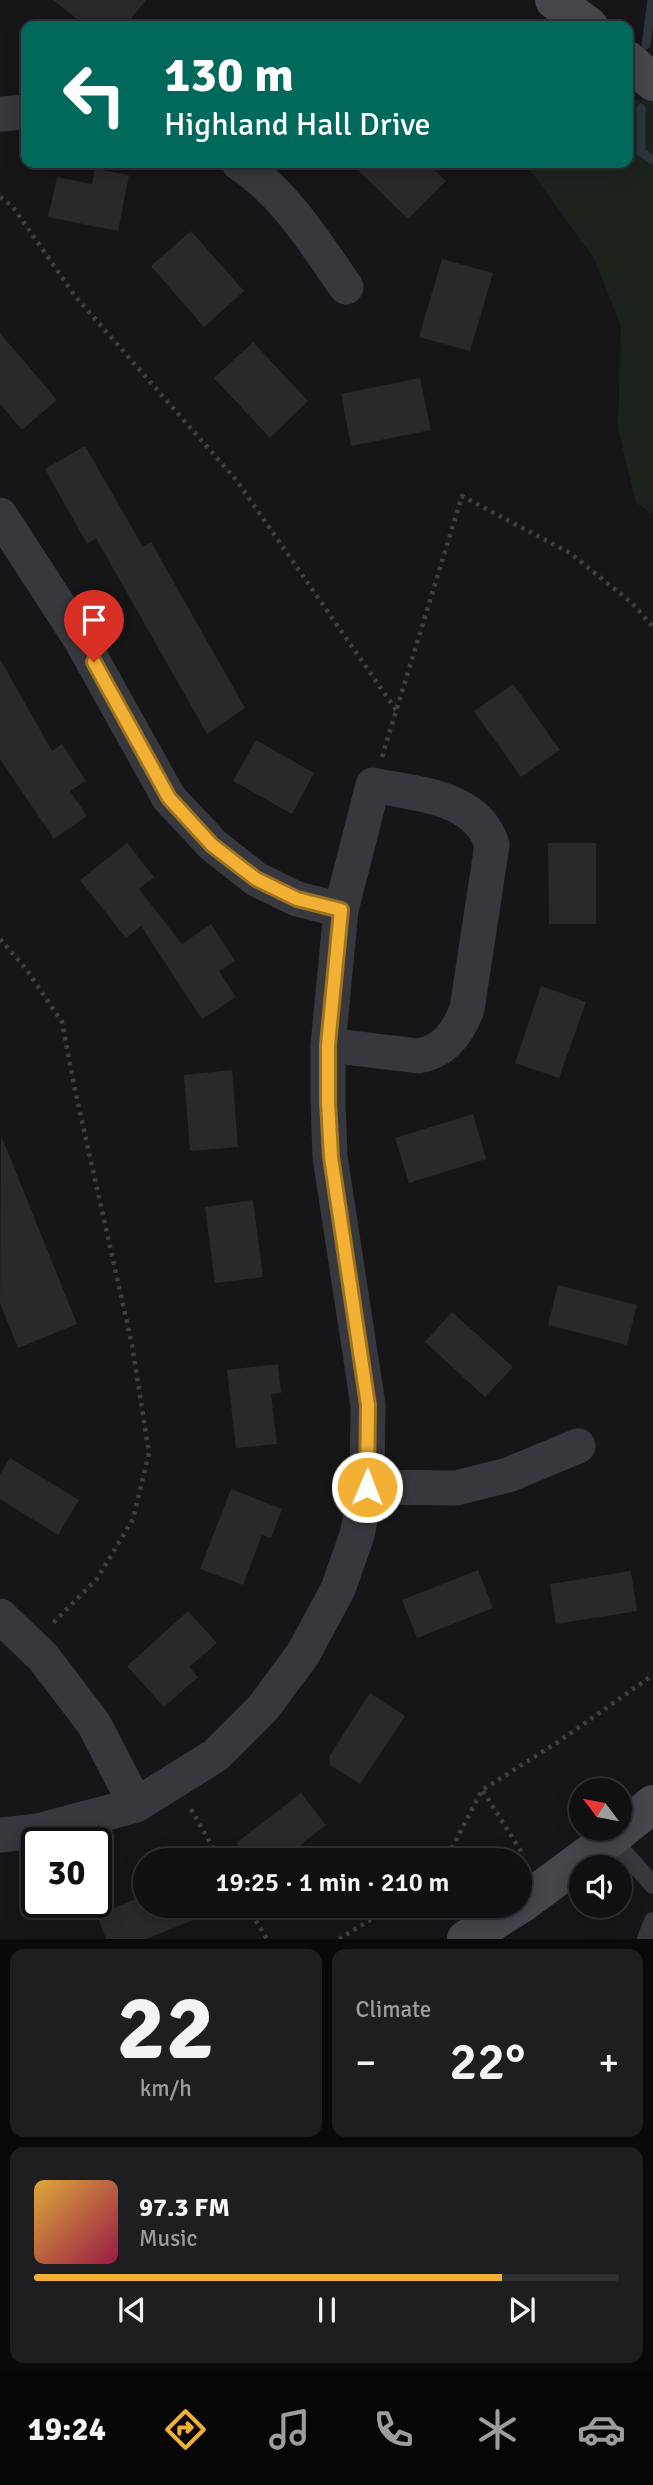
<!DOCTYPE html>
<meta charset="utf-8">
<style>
:root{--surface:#101012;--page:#1e1e20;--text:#f1f3f6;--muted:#9c9d9f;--line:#303032;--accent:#f2b134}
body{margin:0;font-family:Signika,sans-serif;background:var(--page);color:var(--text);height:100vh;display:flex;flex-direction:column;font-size:26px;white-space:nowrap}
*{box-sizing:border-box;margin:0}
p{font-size:23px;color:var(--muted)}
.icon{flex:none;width:38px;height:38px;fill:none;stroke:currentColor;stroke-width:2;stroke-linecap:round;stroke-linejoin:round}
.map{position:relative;height:1939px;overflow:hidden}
.sheet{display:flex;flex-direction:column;gap:10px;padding:10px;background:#09090a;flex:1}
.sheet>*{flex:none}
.hud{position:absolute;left:21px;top:21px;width:612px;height:147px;border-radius:14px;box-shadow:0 4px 18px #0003,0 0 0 2px var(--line);background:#00695c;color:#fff;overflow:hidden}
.needle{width:46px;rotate:302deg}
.buttons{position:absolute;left:569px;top:1778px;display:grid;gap:14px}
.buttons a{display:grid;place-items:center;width:63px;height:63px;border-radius:50%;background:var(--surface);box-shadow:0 4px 18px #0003,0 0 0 2px var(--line);font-size:35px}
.speed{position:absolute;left:21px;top:1827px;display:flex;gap:14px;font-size:35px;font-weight:700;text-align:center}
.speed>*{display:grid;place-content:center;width:91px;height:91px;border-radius:50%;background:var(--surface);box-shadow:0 4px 18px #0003,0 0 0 2px var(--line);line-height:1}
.speed .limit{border:4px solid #111;border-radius:10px;background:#fff;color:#111}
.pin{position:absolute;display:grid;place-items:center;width:60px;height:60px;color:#fff;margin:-72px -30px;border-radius:50% 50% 50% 0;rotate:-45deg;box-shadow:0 0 7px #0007}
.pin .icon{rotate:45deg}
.me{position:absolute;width:77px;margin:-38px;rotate:1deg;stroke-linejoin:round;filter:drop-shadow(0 0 5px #0008)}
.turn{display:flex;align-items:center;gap:24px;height:147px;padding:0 28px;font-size:32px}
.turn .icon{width:91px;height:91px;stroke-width:2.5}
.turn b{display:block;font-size:49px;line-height:60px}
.big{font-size:52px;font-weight:600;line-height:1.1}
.sheet .tile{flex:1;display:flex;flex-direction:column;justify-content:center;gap:10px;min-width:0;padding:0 24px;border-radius:14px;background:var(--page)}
.sheet .dial{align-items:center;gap:0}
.dial b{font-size:91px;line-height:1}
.song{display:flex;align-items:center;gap:21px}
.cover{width:84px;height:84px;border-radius:10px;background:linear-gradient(135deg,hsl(40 70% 55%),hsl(340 70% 35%))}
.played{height:7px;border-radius:4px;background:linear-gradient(90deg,var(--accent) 80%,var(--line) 80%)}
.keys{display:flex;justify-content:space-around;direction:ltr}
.heat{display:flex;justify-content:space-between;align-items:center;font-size:38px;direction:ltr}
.sheet .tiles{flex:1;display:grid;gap:10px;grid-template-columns:1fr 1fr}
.tile:last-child{grid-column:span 2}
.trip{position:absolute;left:133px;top:1848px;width:399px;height:70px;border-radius:35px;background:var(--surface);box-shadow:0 4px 18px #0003,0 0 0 2px var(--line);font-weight:600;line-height:70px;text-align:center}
.tabs{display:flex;height:112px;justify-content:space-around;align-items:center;background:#060607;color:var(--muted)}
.tabs .icon{width:49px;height:49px}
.tabs .on{color:var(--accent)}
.tabs b{font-size:32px;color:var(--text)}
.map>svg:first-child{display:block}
</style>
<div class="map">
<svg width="653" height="1939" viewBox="0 0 653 1939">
<rect width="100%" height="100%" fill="#161618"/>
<path fill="#1c231d" d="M653,98V514L636,503L618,428L621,326L594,258L525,163H628V101Z"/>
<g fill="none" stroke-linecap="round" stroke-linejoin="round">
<path stroke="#2c353c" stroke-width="9" d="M646,45L652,0
M641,108V152L653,160"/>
</g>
<path fill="#29292c" d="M53,0H146L125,26H86Z
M351,163H427L446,181L408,219Z
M95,169L129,175L118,231L48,217L57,177L92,184Z
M191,231L244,291L204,327L151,266Z
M442,259L493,273L470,351L419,337Z
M0,333L57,400L22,430L0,404Z
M253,342L308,401L270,438L214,378Z
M420,378L431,430L351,446L341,394Z
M85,446L143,547L151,542L245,708L207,734L96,538L87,544L45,469Z
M0,659L52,751L62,744L86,781L70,791L87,816L54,839L0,759Z
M513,684L560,750L521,777L474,711Z
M256,740L314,773L292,814L233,781Z
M127,843L154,877L139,889L182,944L211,924L235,961L219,971L236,997L202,1019L141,926L126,938L80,880Z
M548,843H596V924H549Z
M541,986L586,1002L559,1078L515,1063Z
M232,1070L238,1147L190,1151L184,1075Z
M473,1114L486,1159L409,1183L395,1138Z
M1,1135L77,1324L18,1348L0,1303Z
M253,1200L263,1277L215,1283L205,1207Z
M558,1285L637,1305L627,1345L548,1325Z
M452,1312L513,1367L485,1397L425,1342Z
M278,1364L281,1393L271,1394L277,1444L236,1448L227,1370Z
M10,1458L79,1500L58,1535L0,1499V1474Z
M231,1489L282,1509L271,1538L262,1535L243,1585L200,1569Z
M478,1570L493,1608L417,1638L402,1600Z
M631,1571L637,1611L556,1624L550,1584Z
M188,1611L217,1643L189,1667L198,1677L164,1707L127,1666Z
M370,1693L405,1716L360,1784L330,1765V1755Z
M301,1793L326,1825L281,1860H250L236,1843Z
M145,1895V1906L226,1907L146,1939H106L97,1915Z"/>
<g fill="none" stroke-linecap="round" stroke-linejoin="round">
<path stroke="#3d3f44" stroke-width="4.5" stroke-dasharray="3.5 5" stroke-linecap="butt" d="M0,197L13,207L75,296L237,481L396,710
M382,757L462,496L570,553L632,603L653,627
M0,939L26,969L62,1022L75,1090L132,1345L149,1453L133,1519L97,1579L52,1624
M483,1791L524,1856
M191,1809L220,1860
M439,1860L453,1846L482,1790L558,1742L653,1675
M247,1906L267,1939
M339,1939L393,1906"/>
<path stroke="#37383d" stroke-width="18" d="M611,1838L653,1885
M646,1939L653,1921"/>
<path stroke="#37383d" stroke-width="35" d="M0,114L26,112
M239,163C285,193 315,243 346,287
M0,515L81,640L169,798L213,845L256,879L297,899L341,910
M367,1487L456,1488L508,1475L578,1446
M0,1616L43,1657L94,1724L136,1805
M0,1835L38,1831L136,1805L216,1755L263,1708L303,1654L338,1589L357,1535L367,1487L368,1405L330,1157L328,1101V1045L341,910L373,785C415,794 478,796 492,845L467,1009C458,1033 444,1052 418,1056L328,1045"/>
<path stroke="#45474d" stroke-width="38" d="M554,0L589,26
M628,60L653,82
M520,1905L611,1838L653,1804
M466,1939L518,1906"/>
</g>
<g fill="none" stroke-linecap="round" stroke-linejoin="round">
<defs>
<path id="route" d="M94,662L169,798L212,845L256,879L297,899L341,910L328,1045V1101L331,1157L368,1405L367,1487"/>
</defs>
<use href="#route" stroke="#9d7322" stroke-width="18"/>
<use href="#route" stroke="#f2b134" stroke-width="12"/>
</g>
</svg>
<div class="buttons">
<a><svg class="needle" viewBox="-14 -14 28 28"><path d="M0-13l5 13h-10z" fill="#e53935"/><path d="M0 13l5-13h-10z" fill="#9c9d9f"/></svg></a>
<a><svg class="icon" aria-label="sound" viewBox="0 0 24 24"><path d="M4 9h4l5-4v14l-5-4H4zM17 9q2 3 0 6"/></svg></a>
</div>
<div class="speed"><div class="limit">30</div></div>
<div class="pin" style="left:94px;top:662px;background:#d93025"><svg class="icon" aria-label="arrive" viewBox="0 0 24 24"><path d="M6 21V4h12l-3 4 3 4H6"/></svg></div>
<svg class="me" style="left:367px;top:1487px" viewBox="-20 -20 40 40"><circle r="17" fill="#f2b134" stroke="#fff" stroke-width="3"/><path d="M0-11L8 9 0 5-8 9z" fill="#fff"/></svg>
<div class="trip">19:25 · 1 min · 210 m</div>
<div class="hud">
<div class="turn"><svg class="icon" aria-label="left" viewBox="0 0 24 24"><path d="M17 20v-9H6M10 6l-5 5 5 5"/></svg><div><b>130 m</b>Highland Hall Drive</div></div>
</div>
</div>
<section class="sheet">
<div class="tiles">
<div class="tile dial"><b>22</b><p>km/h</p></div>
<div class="tile"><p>Climate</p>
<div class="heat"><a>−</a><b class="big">22°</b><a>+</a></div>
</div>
<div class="tile">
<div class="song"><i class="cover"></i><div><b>97.3 FM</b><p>Music</p></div></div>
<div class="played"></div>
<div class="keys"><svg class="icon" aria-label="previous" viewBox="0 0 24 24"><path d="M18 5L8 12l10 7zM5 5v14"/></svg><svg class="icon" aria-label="pause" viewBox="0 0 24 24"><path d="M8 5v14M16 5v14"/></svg><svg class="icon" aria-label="next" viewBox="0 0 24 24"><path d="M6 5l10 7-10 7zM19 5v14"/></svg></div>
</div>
</div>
</section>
<nav class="tabs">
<b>19:24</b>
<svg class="icon on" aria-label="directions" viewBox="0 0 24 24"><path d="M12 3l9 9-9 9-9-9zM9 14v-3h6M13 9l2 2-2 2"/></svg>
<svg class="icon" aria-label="music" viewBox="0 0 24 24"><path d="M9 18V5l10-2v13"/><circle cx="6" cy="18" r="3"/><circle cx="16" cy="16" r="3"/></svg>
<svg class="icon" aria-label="phone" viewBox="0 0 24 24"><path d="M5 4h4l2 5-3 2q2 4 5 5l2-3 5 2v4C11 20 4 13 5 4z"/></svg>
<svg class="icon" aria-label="climate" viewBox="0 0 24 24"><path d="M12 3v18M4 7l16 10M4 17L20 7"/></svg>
<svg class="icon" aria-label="car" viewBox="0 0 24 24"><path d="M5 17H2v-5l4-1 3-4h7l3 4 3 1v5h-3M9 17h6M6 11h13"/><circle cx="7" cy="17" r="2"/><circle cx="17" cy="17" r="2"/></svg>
</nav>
